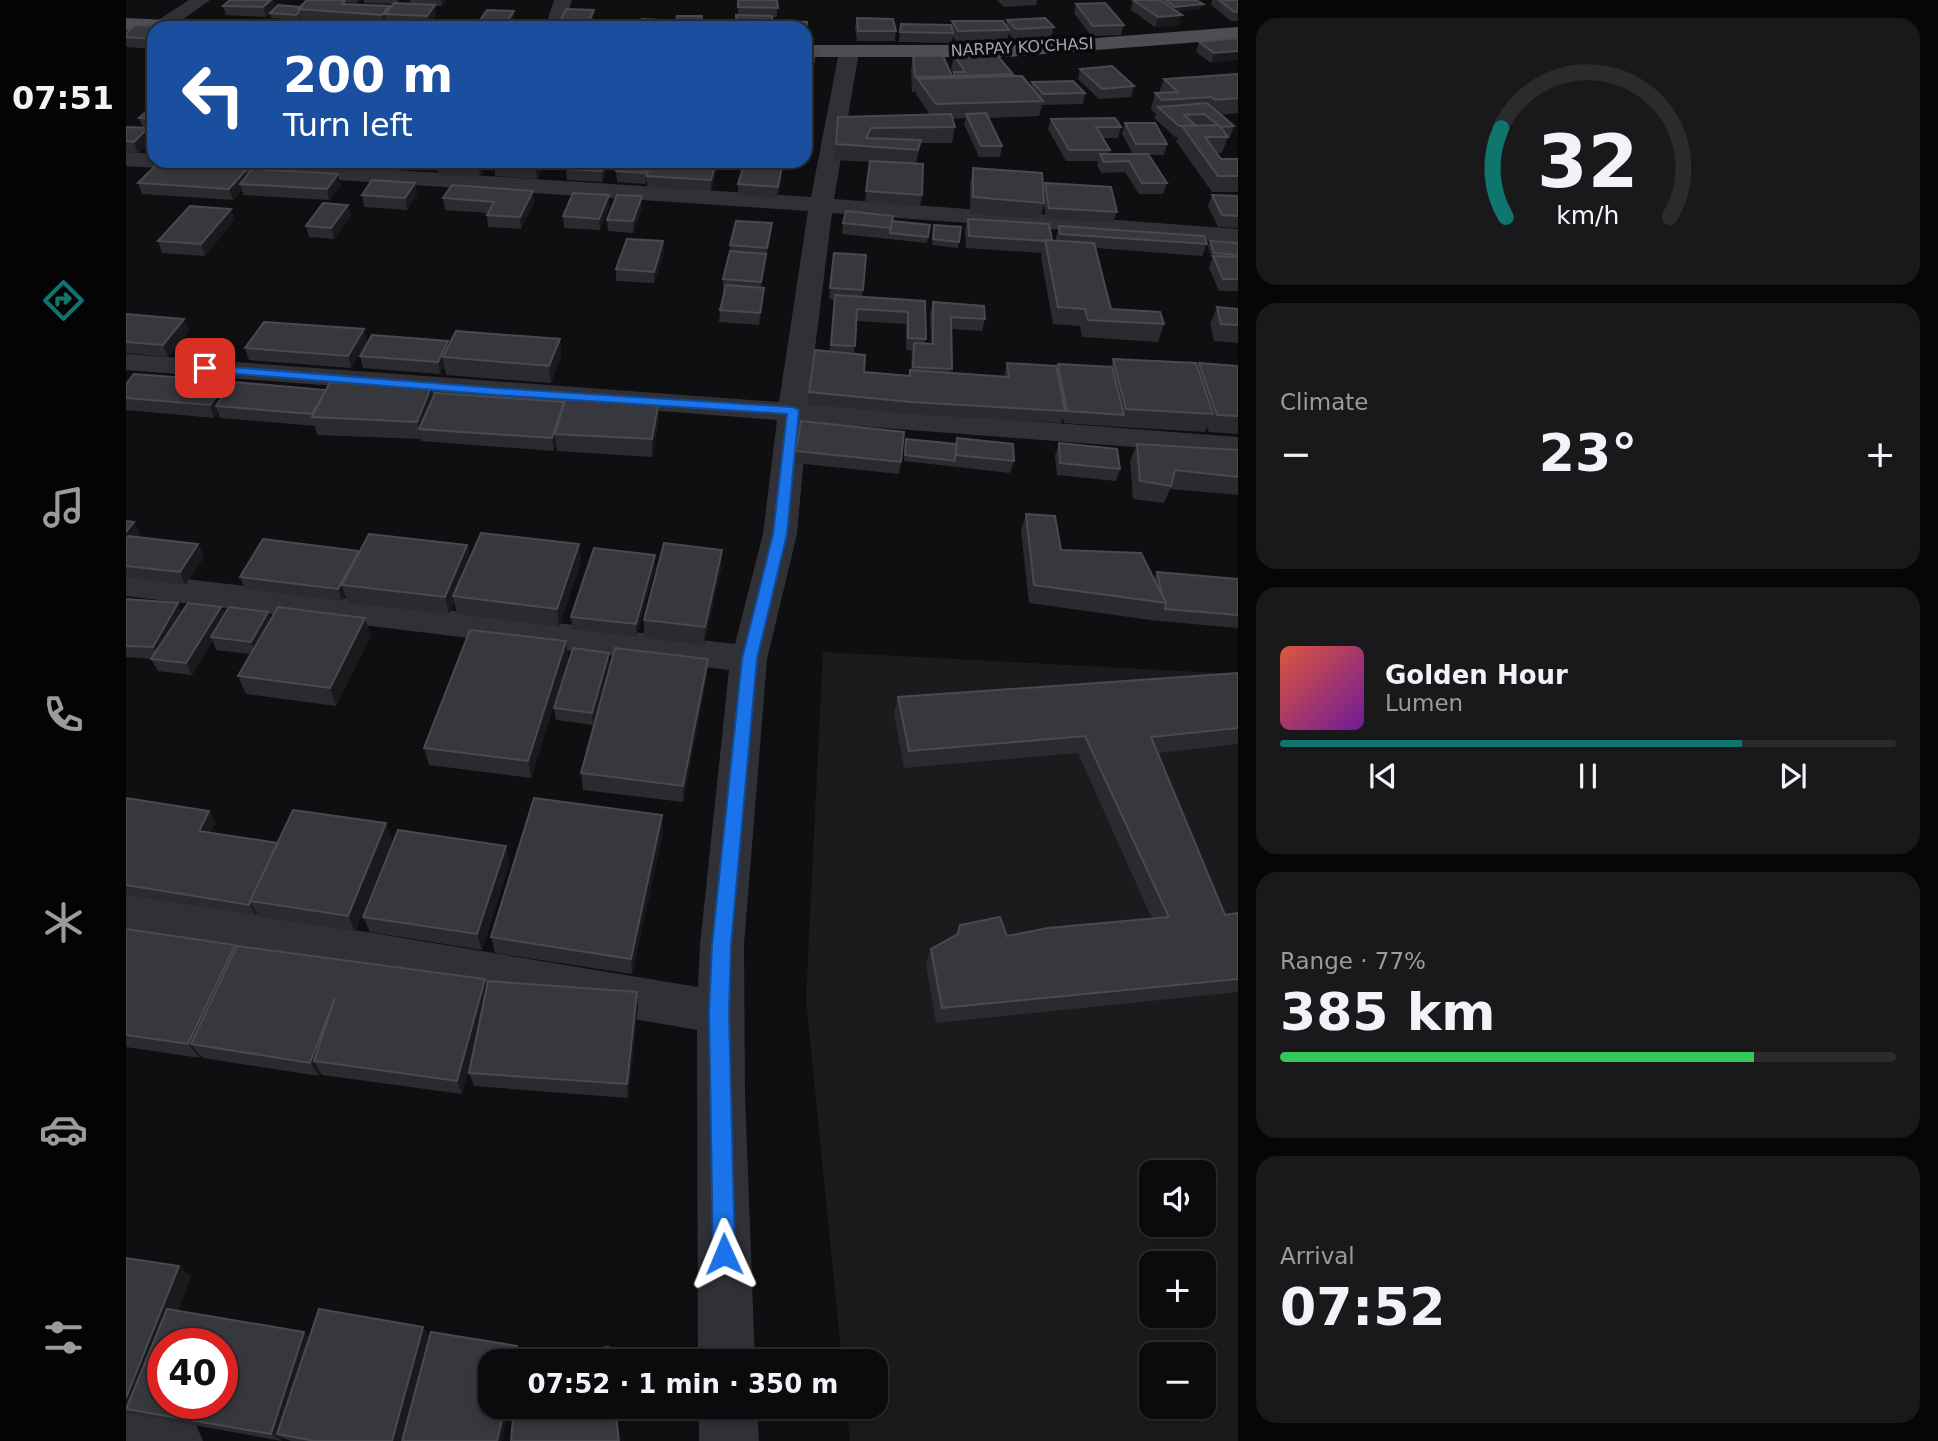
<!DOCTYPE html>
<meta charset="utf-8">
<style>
:root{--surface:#0b0b0d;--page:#19191b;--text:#f1f3f6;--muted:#9a9b9d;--line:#2b2b2e;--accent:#0f766e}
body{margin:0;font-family:"DejaVu Sans",sans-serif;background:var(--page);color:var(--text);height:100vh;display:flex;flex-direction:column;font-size:26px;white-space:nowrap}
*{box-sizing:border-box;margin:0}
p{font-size:23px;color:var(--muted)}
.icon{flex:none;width:38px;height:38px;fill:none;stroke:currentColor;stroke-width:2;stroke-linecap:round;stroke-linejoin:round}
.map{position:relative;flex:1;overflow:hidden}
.side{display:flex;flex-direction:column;gap:18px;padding:18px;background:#060607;width:700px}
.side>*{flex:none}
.hud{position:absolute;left:21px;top:21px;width:665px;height:147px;border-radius:21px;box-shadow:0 4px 10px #0003,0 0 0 2px var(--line);background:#1a4fa0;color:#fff;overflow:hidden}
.tools{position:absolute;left:1013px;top:1160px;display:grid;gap:14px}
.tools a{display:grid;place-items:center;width:77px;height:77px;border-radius:14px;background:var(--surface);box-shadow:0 4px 10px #0003,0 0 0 2px var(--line);font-size:35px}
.speed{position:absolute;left:21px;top:1328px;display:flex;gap:14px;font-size:35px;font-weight:700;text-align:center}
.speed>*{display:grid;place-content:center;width:91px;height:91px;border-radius:50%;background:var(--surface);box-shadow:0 4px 10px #0003,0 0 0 2px var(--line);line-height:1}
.speed .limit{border:10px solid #d22;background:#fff;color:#111}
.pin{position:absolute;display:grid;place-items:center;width:60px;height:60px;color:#fff;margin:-30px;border-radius:14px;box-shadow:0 4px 10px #0006}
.me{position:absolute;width:77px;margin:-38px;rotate:359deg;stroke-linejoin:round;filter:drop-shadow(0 0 5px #0008)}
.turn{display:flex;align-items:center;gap:24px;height:147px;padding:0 21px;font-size:32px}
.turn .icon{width:91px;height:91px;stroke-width:2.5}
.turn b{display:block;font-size:49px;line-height:60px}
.big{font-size:52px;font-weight:700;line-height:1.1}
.side .tile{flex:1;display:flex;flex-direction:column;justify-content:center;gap:10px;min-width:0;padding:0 24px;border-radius:21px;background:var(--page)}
.side .dial{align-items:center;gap:0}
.dial svg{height:182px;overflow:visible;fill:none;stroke:var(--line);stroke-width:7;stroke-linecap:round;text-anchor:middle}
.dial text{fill:var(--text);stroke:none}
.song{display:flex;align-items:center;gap:21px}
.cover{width:84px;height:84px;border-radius:10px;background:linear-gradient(135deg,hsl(10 70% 55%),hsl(280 70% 35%))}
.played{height:7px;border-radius:4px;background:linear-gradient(90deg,var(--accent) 75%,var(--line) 75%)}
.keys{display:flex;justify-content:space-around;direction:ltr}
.heat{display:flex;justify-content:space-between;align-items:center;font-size:38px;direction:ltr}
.charge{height:10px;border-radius:5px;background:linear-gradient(90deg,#34c759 77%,var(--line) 0)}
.trip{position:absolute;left:352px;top:1349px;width:410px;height:70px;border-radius:21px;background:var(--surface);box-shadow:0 4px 10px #0003,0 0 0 2px var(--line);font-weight:700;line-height:70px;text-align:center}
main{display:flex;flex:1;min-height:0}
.tab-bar{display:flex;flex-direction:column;width:126px;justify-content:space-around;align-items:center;background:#040405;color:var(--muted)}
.tab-bar .icon{width:49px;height:49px}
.tab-bar .selected{color:var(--accent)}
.tab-bar b{font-size:32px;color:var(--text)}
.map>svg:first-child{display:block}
</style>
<main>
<nav class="tab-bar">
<b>07:51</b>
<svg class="icon selected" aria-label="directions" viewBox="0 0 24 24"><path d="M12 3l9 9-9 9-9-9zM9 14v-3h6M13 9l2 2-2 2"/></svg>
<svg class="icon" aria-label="music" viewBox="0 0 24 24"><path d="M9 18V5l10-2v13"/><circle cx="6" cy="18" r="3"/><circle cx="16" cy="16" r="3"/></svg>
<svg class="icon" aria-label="phone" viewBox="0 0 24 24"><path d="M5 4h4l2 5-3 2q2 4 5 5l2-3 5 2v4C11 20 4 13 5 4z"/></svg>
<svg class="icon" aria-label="climate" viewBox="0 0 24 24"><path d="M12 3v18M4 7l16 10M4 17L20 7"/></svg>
<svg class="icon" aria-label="car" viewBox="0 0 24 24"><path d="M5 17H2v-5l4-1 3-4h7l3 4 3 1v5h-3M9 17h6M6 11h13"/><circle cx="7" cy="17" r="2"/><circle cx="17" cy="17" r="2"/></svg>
<svg class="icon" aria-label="filters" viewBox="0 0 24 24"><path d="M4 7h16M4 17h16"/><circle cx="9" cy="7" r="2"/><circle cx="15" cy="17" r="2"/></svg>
</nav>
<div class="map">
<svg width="1112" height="1441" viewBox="0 0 1112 1441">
<rect width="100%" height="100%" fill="#0f0f11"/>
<path fill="#1b1b1e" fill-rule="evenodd" d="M697,652L1112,674V1441H724L720,1407H749V1362L716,1361L680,998ZM1026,1172H1078V1225H1026ZM1026,1264H1078V1316H1026ZM1026,1354H1078V1407H1026Z"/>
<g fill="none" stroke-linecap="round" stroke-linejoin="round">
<path fill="#303136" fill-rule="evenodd" d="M63,0H84L45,28H28L29,22Z
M428,0H446L437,28H419Z
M723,46L733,52L708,199L1112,229V243L706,213L682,404L1112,437V455L681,422L671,534L641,659L618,945L619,1093L629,1362H572L571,1030L0,930V892L572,987L574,945L603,670L0,596V572L609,644L637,534L651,420L0,370V354L653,402L682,211L0,166V152L28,154V161H132L685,197L713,52Z
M0,1402L47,1411L68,1420L77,1441H0Z
M573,1407H631L633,1441H573Z"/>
<path fill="#4c4e54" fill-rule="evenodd" d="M0,18L84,22L93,28L0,30Z
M1112,27V39L882,57H679V45H882Z"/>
</g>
<path fill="#2b2b2f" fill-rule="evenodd" d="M181,0H233L230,3L220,2V4L263,6L264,9L267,4L238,3V0H273L271,3L284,4V0H320L316,6H309L310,15L302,26L261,24L260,21L257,24L174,19V17L171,20L145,18L144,14L140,17L100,15L97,6L150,8L175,7Z
M611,0H651V17H647V28H609L610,15H612Z
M871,0H911L910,5L878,7Z
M1007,0L1036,1V0H1070L1075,9L1050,11L1053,25L1029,27L1005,10Z
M1086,0H1112V21H1105L1085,5Z
M950,4L998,25L995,35L965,36L948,13Z
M388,11V16L382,27L355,25L354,20Z
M551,16H576L575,28H550Z
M731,18L770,31L769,41H731L729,28Z
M468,20L465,28H435L434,22Z
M881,20L928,27L925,37L887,39L883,33L881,40L830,41L827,36L826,43L773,42L775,24L825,26L826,21L880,25Z
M28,28V49L0,47V33Z
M1112,38L1085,63L1070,52L1073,42Z
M828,55L887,74L886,77L905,87L906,82L959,93L957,104L916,105L913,116L862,118L876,146L874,157H853L838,124L840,118L826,119L829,127L826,143H794L790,164L796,195L794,206L739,202L744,162L708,160L712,117L804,115L790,94V92H786L785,71L787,56L826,76V78L827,73L825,70Z
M679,58H688L684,90L679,89Z
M954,69L1008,86L1005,97L973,99L952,79Z
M1112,74V113L1094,115L1108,126L1104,137H1102L1096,153H1090L1095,159H1112V192H1086L1050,141L1052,137H1049L1028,118L1030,114L1025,109L1029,93H1033L1038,79Z
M28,104V129H22L26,139L12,153L0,152V127L17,128L13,118Z
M925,119L995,127L992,138H977L984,150L983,154H1007L996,134L999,123L1041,144L1038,155H1023L1041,183L1037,194H1013L999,172L975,173L971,165L972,161H940L922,129Z
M176,161H211L208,165L177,163Z
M312,161H362V163L354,177L312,175L310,164Z
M370,161H418V165L411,179L369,176L368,165Z
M590,162V173L585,191L521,187V181L519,184L491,182L490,171Z
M484,163L476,182L441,180L440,169Z
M847,168L917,191L919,183L991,212L987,223L920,219L918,204L914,219L844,214V184Z
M120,170L121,175L215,186L203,200L117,195L116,190L107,200L16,194L12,183Z
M656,177L651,198L612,195V184Z
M289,183L291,194L281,210L238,207L236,195Z
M407,191L408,202L395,229L362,227L361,215L362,213L319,210L317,198Z
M1086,195L1112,196V228L1092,227L1082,206Z
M516,196V208L507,233L482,231L481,220Z
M222,205L225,216L208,239L183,237L180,226Z
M483,206L474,230L438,228L437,216Z
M105,209L108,220L79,256L36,253L32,241Z
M842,219L930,241V237L933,226L1081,244L1076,256L970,248L985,309L1038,324L1032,342L956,337L954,326L927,324L915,257L916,253L840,248L839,230Z
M717,223L765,227L804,225L801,243L716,234Z
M808,225L833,242L832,248L806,245Z
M645,234L635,288H638V300L633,325L593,322L594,310L598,291H597V279L604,251V245Z
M537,241L538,253L528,283L490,281V269Z
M1084,241L1112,243V291H1093L1083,268L1086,259L1082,247Z
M708,253L740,255L736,297L799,301V343L805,344L804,314L807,302L859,319L856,331L825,329V373L878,377L881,363L931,370L932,364L985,367L987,359L1072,368L1073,363L1112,366V434L1083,432L1081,427L1079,432L994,427V426L993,427L938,423L937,418L935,423L783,414L681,404L683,392L704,352L709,300L703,299ZM730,321L780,324V350L786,351L785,370H784L783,375L738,372L728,354Z
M1091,307L1112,309V343L1088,341L1084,324Z
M0,314L63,331L42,357L0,353Z
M238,329L241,341L225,368L123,360L119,348Z
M434,339L435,356L425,383L320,375L318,366L314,374L237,368L234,356L323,345Z
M101,381L103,387L200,390L305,387L307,397L438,402L533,401V419L526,457L431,451L430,443L428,451L295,441V439L191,435L189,426L94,418L92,412L88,418L0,410V384Z
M831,438L888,461L884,473L778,461L780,439L830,444Z
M933,443L994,469L990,481L931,475L929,456Z
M1011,444L1112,450V495L1044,489L1038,503L1007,499L1004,461Z
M670,451L775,462L773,474L669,463Z
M900,514L935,550L1028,579L1031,572L1112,579V628L1033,621V619L1032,621L903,603L895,531Z
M0,521L8,522L14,534L12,537L72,544L78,557L59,585L0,577Z
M341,545L344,557L455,562L433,627L331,614L328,602L323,614L222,603L219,595L216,601L119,589L114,577L233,551V552Z
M596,550L595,568L578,645L518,638V620Z
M529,555V567L510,637L446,629L445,617Z
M0,599L52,603L56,612L95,607L99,614L145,619L245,636L210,706L120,694L112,676L125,654L90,650L87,641L66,675L32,671L25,659L0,657Z
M440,641L442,659L405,778L303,765L298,748Z
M484,665L467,725L430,720L428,708Z
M1112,673V744L1032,753L1099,915L1112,913V992L810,1023L800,964L805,949L830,936L834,925L881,936L1026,919L952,753L778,768L768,714L772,697Z
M581,676L557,802L457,790L455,773Z
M0,798L83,811L90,823L84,833L152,843L260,823L266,840L229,931L133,917L131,913L130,915L0,895Z
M537,832L506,974L369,953L365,937Z
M384,862L356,950L244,932L237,917Z
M0,929L361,987L511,992L512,1007L502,1098L348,1086L343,1073L347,1055L336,1094L196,1075L194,1072L193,1076L77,1058L75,1056L74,1058L0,1047Z
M0,1258L65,1276L52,1311L183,1337L297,1327L303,1336L275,1441H165L157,1438L156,1441L0,1413Z"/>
<path fill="#1a1a1d" d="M145,0H148L150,8L140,17L137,7Z
M315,0H320L316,6Z
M1077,4L1075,9L1047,11L1049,7Z
M309,5L310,15L302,26L301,16Z
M263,6L265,14H259L260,21L257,24L256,15Z
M468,10V20L465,28H462V23Z
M388,11V16L382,27L381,22Z
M1056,15L1053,25L1029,27L1032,17Z
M1112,51V60L1085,63L1088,53Z
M22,128L26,139L12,153L8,142Z
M356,161H362V163L354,177L353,166Z
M413,161H418V165L411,179L410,168Z
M480,161H484V163L476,182V171Z
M523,161H525L520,176L519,184V173Z
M590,162V173L585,191V180Z
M656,166V177L651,198L652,187Z
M120,170L123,181L114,184L116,190L107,200L103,189Z
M212,174L215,186L203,200L201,189Z
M289,183L291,194L281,210L279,198Z
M407,191L408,202L395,229L394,217Z
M483,195V206L474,230L473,219Z
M516,196V208L507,233V221Z
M222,205L225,216L208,239L205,228Z
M105,209L108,220L79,256L75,244Z
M646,223L645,234L640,259L641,248Z
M537,241L538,253L528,283V272Z
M640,254V265L634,294L635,282Z
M638,288V300L633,325L634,313Z
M58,319L63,331L42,357L37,345Z
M238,329L241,341L225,368L222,356Z
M434,339L435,356L425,383L423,366Z
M322,341L325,353L317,357L318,366L314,374L312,362Z
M101,381L105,393L90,406L92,412L88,418L84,405Z
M305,387L309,405L293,429L295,440L291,422Z
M533,401V419L526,457V439Z
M438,402L429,434L430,443L428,451L426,438Z
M8,522L14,534L0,553V532Z
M72,544L78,557L59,585L54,572Z
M453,544L455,562L433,627L431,609Z
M341,545L345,562L327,596L328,602L323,614L319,597Z
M596,550L595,568L578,645L579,627Z
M233,551L236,563L216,585L219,595L216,601L212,589Z
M529,555V567L510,637V624Z
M52,603L57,615L34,660L27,647Z
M95,607L101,619L85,637L87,641L66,675L60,663Z
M142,612L147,624L130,654L125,642Z
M239,618L245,636L210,706L204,688Z
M440,641L442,659L405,778L402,761Z
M483,653L484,665L467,725L466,713Z
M582,659L581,676L557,802V786Z
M83,811L90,823L79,842L73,831Z
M536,815L537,832L506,974L505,959Z
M260,823L266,840L229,931L222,916Z
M380,846L384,862L356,950L351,934Z
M124,902L131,913L130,915L123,905Z
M109,945L119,961L65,1044L75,1056L74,1058L62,1044Z
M359,979L363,994L336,1094L331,1081Z
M511,992L512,1007L502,1098L501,1084Z
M209,998L188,1061L194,1072L193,1076L184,1063Z
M53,1266L65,1276L39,1344L0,1409L11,1415L0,1410V1398Z
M297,1327L303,1336L275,1441H266Z
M178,1332L188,1341L151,1434L157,1438L156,1441L145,1434Z
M391,1346L395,1352L393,1362H388Z
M379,1407H383L376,1441H371Z"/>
<path fill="#37383d" stroke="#484a4f" stroke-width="2" fill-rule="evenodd" d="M104,0H145L137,7L97,6Z
M181,0H219L216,4L263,6L256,15L172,9Z
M612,0H651L652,8L612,7Z
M1007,0H1034L1056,15L1032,17Z
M1039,0H1070L1077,4L1049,7Z
M1093,0H1112V11L1108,12Z
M268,3L309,5L301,16L259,14Z
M979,3L998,25L967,26L950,4Z
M152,5L175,7L172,9L173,12L170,15L144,13Z
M440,9L468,10L462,23L434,22Z
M361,10L388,11L381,22L354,20Z
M610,15L646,16L647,28L610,27Z
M551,16H576L575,26L550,25Z
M731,18L767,19L770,31H732Z
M919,18L928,27L890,29L881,20Z
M516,19L534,20L531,28H513Z
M475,21L500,22L498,28H472Z
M654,21L681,22L680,30H679V28H653Z
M826,21H877L883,30L832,31Z
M775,24L825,25L827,33L774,32Z
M9,25L47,27L28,28V39L0,37V33Z
M1112,38V51L1088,53L1073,42Z
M870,54L887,74L828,76V72H839L828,55Z
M787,56H817L826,76L789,77Z
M679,58H688L685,79H679Z
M986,66L1008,86L976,89L954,69Z
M1112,74V98L1089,100L1085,97L1036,100L1029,93L1052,92L1038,79Z
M896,76L917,101L810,104L792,79Z
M947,81L959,93L917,94L906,82Z
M1081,103L1108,126L1095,127L1078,114L1058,115L1069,125L1053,126L1032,107Z
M28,104V119L13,118Z
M860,113L876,146H855L840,114Z
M825,114L829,127L745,128L740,138L795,140L792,150L710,144L712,117Z
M989,118L995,127H970L984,150H943L925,119Z
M999,123H1029L1041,144H1010Z
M1093,125L1102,137H1079L1095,159H1112V176H1092L1056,126Z
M0,127L22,128L8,142L0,141Z
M974,154H1022L1041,183H1016L1003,161L978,162Z
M312,161H356L353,166L310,164Z
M370,161H413L410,168L368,165Z
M444,161H480L476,171L440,169Z
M494,161H523L519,173L490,171Z
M526,161H573L590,162L585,180L520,176Z
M744,161L797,164L796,195L740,191Z
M31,164L120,170L103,189L12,183Z
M618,164L656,166L652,187L612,184Z
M847,168L916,173L918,203L847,197Z
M126,169L212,174L201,189L114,184Z
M246,180L289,183L279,198L236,195Z
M919,183L985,187L991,212L923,208Z
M326,185L407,191L394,217L361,215L368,202L317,198Z
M447,193L483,195L473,219L437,216Z
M491,195L516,196L507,221L481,220Z
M1086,195L1112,196V216L1096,215Z
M197,203L222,205L205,228L180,226Z
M64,206L105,209L75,244L32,241Z
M720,211L767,216L765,228L717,223Z
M842,219L923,224L926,240H919L920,241L843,236Z
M610,221L646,223L641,248L604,245Z
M766,221L804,225L802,237L764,233Z
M808,225L835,227L833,242L807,239Z
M933,226L1078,236L1081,244L934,234Z
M501,239L537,241L528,272L490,269Z
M919,240L968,243L985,309L1034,312L1038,324L962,320L959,309L932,307Z
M1084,241L1112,243V255L1088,253Z
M604,251L640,254L635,282L597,279Z
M708,253L740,255L737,290L704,288Z
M1087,256L1112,257V279H1097Z
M600,285L638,288L634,313L594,310Z
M709,295L799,301L800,339L782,338V312L731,309L729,346L705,345Z
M807,302L858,306L859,319L825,317L826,369L787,367L788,343L807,344Z
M1091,307L1112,309V325L1095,324Z
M0,314L58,319L37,345L0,342Z
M138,322L238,329L222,356L119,348Z
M330,331L434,339L423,366L317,357Z
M246,335L322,341L312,362L234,356Z
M689,350L739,355L738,372L784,376V370L883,377L881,363L930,366L939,411L785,402L683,392Z
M987,359L1070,363L1087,414L1000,409Z
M1073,363L1112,366V416L1091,415Z
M932,364L986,367L998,415L941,411Z
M8,374L101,381L84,405L0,398V384Z
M107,382L200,390L186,414L90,406Z
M204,382L305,387L291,422L186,417Z
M309,393L438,402L426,438L293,429Z
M440,396L533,401L526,439L429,434Z
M675,421L778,432L775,462L670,451Z
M831,438L887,444L888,461L830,455Z
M780,439L830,444L829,461L779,455Z
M933,443L991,449L994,469L934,463Z
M1011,444L1112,450V477L1049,470L1045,486L1014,481Z
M900,514L929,516L935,550L1015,553L1040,603L908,585Z
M0,521L8,522L0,532Z
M355,533L453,544L431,609L327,596Z
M243,534L341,545L319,597L216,585Z
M2,536L72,544L54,572L0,566V539Z
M137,539L233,551L212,589L114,577Z
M538,543L596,550L579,627L518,620Z
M468,548L529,555L510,624L445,617Z
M1031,572L1112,579V615L1039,609L1040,603L1036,594Z
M0,599L52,603L27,647L0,646Z
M62,603L95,607L60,663L25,659Z
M103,607L142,612L125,642L85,637Z
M152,607L239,618L204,688L112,676Z
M344,630L440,641L402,761L298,748Z
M447,648L483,653L466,713L428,708Z
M489,648L582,659L557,786L455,773Z
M1112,673V728L1025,737L1099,915L1112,913V979L816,1008L805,949L832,934L834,925L874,917L881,936L922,928L1043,917L959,736L783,751L772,697Z
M0,798L83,811L73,831L152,843L124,901V902L123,905L0,885Z
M408,798L536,815L505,959L365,937Z
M167,810L260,823L222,916L124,901Z
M272,830L380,846L351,934L237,917Z
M0,929L109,945L62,1044L0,1035Z
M111,946L359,979L331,1081L188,1061L209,998L184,1063L65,1044Z
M362,981L511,992L501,1084L343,1073Z
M0,1258L53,1266L0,1398Z
M41,1309L178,1332L145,1434L0,1409ZM37,1344H96V1404H37Z
M193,1309L297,1327L266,1441H189L151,1434Z
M305,1332L391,1346L388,1362H364V1407H379L371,1441H276Z
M482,1347L484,1362H399Z
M388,1407H489L493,1441H385Z"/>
<path fill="#1a73e8" stroke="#114b97" stroke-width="2" d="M79,365L370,388L667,407L673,410L661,534L631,659L605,945L603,1012L609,1254L606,1262L598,1265L590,1262L587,1254L583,1012L586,945L616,659L647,534L661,414L370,395L75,371L73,368Z"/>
<g text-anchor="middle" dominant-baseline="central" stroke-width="7" stroke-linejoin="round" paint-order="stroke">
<g font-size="16" fill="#a0a6b1" stroke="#0a0a0c">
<text transform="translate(896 47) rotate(-3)">NARPAY KO'CHASI</text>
</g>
</g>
</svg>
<div class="tools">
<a><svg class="icon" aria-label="sound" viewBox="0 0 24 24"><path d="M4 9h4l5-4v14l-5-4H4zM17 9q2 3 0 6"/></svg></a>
<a>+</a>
<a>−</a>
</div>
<div class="speed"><div class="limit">40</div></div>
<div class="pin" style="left:79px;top:368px;background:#d93025"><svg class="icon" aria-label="arrive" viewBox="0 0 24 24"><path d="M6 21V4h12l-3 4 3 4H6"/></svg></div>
<svg class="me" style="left:598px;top:1254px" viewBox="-20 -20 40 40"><path d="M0-17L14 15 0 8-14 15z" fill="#1a73e8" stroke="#fff" stroke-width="4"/></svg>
<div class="trip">07:52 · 1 min · 350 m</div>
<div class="hud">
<div class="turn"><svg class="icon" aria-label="left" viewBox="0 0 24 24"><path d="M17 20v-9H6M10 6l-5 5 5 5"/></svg><div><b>200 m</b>Turn left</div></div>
</div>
</div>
<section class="side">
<div class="tile dial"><svg viewBox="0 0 100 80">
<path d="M14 69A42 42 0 1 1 86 69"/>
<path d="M14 69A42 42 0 0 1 12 30" stroke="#0f766e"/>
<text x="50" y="56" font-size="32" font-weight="700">32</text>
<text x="50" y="72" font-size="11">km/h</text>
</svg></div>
<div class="tile"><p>Climate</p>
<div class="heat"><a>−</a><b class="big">23°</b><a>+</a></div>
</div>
<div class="tile">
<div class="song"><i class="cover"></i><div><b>Golden Hour</b><p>Lumen</p></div></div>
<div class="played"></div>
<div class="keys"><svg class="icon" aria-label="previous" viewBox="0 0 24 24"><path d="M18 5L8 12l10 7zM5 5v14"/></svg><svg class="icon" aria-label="pause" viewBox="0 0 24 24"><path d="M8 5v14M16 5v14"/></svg><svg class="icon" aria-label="next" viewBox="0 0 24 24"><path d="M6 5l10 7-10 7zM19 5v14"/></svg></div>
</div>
<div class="tile"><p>Range · 77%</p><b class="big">385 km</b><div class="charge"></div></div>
<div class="tile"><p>Arrival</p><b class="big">07:52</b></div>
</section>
</main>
